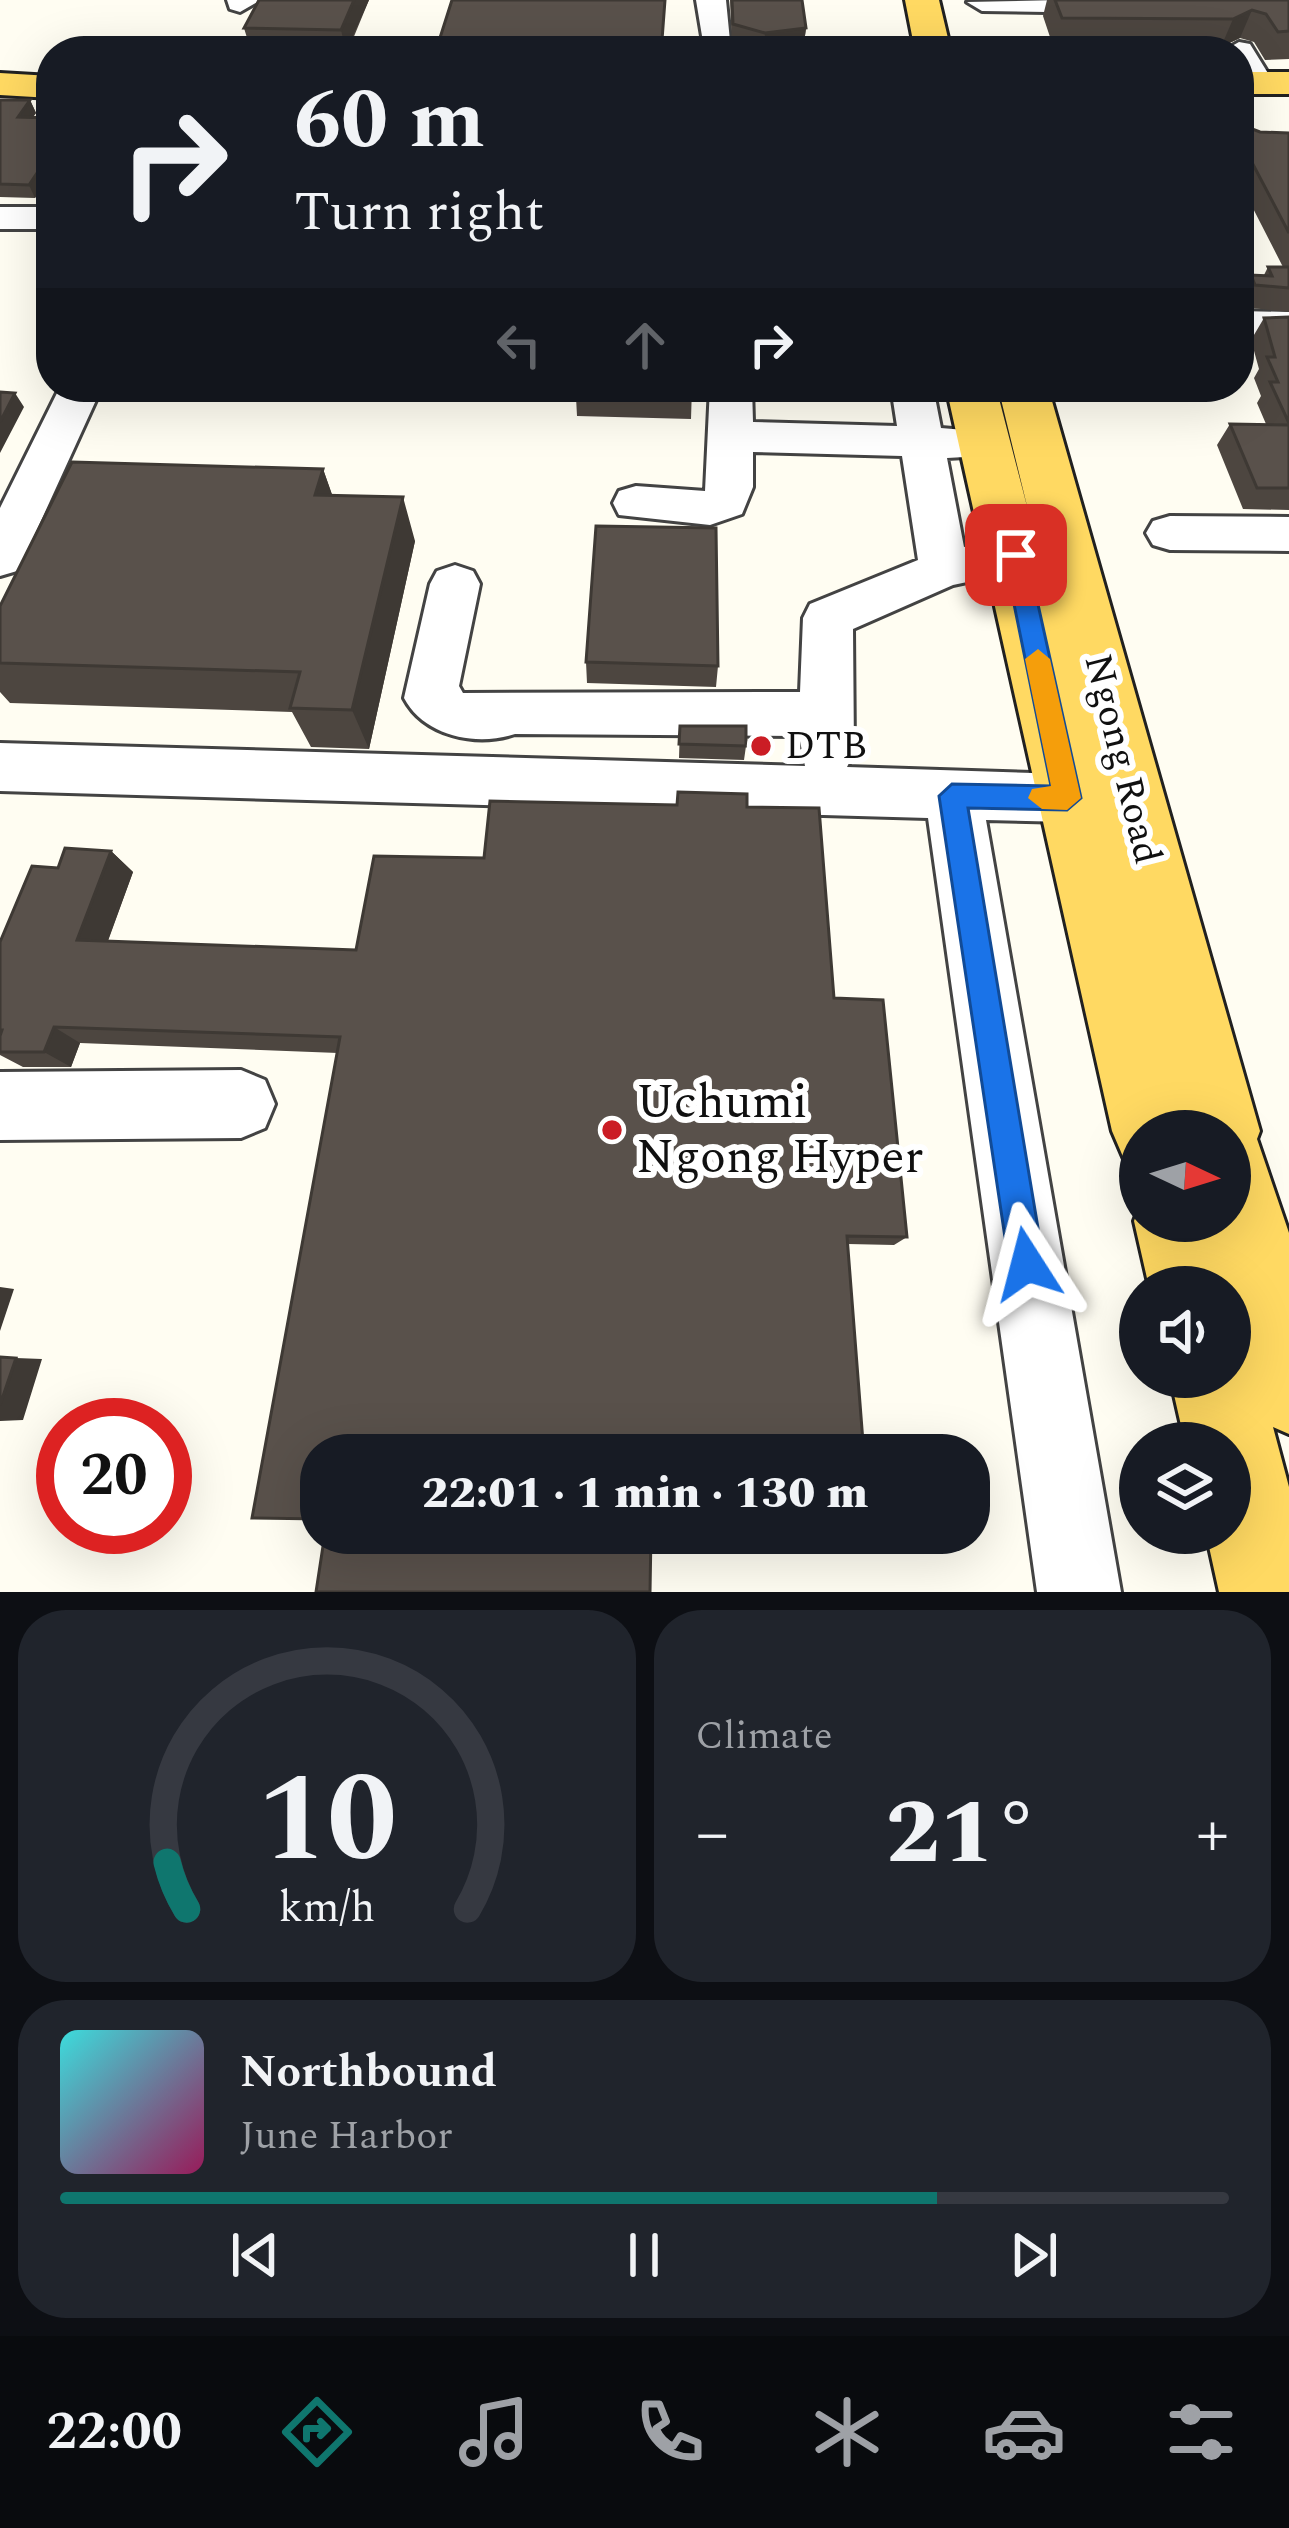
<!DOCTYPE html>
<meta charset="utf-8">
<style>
:root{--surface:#171b24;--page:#20242c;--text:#f1f3f6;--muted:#9ea1a6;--line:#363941;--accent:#0f766e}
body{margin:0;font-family:Spectral,serif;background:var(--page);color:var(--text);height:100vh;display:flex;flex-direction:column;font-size:45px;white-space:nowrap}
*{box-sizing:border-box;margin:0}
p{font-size:39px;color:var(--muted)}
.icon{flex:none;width:66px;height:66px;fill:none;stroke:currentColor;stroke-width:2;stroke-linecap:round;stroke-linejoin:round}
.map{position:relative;height:1592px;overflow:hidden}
.side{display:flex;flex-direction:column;gap:18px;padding:18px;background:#0d0f14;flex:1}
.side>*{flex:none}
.guide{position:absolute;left:36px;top:36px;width:1218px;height:366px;border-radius:48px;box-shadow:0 12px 48px #0002;background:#171b24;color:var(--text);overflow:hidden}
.needle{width:78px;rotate:94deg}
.fabs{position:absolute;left:1119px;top:1110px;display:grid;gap:24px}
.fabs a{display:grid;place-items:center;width:132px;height:132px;border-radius:50%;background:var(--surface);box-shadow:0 12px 48px #0002;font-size:60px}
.speed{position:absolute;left:36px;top:1398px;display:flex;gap:24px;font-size:60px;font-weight:700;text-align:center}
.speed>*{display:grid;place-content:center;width:156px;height:156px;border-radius:50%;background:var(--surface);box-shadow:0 12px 48px #0002;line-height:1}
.speed .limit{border:18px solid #d22;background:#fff;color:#111}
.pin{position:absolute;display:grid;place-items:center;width:102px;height:102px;color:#fff;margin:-51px;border-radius:24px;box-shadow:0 6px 18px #0006}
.me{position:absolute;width:132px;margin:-66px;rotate:351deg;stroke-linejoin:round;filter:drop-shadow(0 0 9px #0008)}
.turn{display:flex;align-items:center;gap:42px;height:252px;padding:0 60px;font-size:54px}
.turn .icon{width:156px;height:156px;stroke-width:2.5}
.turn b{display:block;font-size:84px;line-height:102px}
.lanes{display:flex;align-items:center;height:114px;padding:0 60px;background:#0003;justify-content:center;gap:60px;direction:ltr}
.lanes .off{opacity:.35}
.big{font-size:90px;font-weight:800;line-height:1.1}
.side .card{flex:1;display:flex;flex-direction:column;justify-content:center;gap:18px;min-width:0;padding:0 42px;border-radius:48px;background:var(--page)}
.side .dial{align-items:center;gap:0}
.dial svg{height:312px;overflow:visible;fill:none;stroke:var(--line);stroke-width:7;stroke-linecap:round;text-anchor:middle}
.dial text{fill:var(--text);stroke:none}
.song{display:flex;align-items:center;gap:36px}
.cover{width:144px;height:144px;border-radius:18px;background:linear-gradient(135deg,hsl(180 70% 55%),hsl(330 70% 35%))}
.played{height:12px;border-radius:6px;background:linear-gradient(90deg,var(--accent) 75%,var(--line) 75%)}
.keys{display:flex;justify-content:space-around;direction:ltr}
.heat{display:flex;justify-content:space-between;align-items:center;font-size:66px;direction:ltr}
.side .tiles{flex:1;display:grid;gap:18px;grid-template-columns:1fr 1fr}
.card:last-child{grid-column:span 2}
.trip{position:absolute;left:300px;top:1434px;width:690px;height:120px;border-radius:48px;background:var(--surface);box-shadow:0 12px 48px #0002;font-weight:800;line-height:120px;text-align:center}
.dock{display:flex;height:192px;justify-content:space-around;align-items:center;background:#090b0e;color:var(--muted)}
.dock .icon{width:84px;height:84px}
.dock .current{color:var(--accent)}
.dock b{font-size:54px;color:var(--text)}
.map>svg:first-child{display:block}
</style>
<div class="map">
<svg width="1289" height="1592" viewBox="0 0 1289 1592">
<rect width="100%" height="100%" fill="#fffdf2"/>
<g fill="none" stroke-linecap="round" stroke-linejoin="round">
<defs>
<path id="minor" d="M227,0H261L240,12L230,9Z
M696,0H726L730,41L726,48H704Z
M1060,0L1057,9L1047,12L982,11L967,2Z
M1239,42L1250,44L1274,83L1269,90H1247L1239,78V51H1223Z
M0,207H51V229H0Z
M1239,311L1289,312V336L1239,335Z
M60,387H102L24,558L17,571L0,576V508Z
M710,387H752L753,422L897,426L891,387H933L941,428L1000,433L1006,444L1000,455L947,458L964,547L1016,537L1033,542L1040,555L1033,568L953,585L853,629L854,753L847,767L1067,774L1087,781L1096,798L1087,815L1067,822L986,820L1121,1592H1037L928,818L0,791V743L805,766L799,736L515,734C476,747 424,736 404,698L430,584L437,571L455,565L473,571L480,584L459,686L463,693L800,692L803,618L810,604L918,560L902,456L753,452V487L742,514L710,525L619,515L613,503L619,491L636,486L705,491Z
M1170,516L1289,517V551L1170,550L1153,545L1146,533L1153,521Z
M241,1070L265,1080L275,1104L265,1128L241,1138L0,1140V1072Z"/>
<path id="major" d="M905,0H939L951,51H915Z
M1239,72H1289V94H1239Z
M0,73L51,76V98L0,95Z
M946,387H996L1029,514L998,387H1048L1260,1131L1257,1139L1289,1233V1434L1273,1427L1289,1487V1592H1219L1206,1533H1230V1443H1185L1170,1377H1230V1287H1149L1134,1221L1140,1205V1221H1230V1131H1140V1166L1124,1159L1112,1131Z"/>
</defs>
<use href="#minor" stroke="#434343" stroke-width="6"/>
<use href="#major" stroke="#212121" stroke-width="6"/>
<use href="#minor" fill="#fff" fill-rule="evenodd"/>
<use href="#major" fill="#ffd962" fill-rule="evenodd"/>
</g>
<path fill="#4d4640" d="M259,0H369L348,51H251L244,28Z
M665,0L662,51H439L438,44Z
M730,0H802L806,28L803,51H744L732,47Z
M1047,0H1289V59L1265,60L1254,42L1240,38L1221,47L1053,46L1043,16Z
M0,100H30L36,113L33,117L51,118V173L35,198L0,197Z
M1239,124L1260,132L1289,133V312L1243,307L1239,298L1251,275H1264L1268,267H1283L1239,181Z
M1289,317V510L1243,509L1217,445L1230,424H1266L1257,403L1261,396L1254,378L1259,369L1251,340L1264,318Z
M692,387L691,419L577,416L576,397Z
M323,469L332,495L415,541L369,749L311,747L292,712L10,703L0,692V606Z
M586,662L718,666L716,687L587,683Z
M680,726L746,746L744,760L679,758Z
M747,807L834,998L907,1237L894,1245L848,1244L338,1053L80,1043L71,1067H23L0,1055V942L58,868L111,851L133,872L108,941L356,950L484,858Z"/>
<path fill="#3e3934" d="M354,0H369L346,51L341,30Z
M1252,10L1240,38L1221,47L1233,19Z
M806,28L803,51H764L765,33Z
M30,100L36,113L24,129L18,117Z
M51,152V173L35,198L29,185Z
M15,393L24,407L0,453V422Z
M323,469L339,514L315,495Z
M403,497L415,541L369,749L352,710Z
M111,851L133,872L101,959L77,940Z
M54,1027L80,1043L71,1067L44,1052Z
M0,1287L14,1289L0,1331Z
M16,1358L42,1359L23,1420L0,1421V1405Z"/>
<path fill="#59514b" stroke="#3e3934" stroke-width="3" d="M259,0H354L341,30L244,28Z
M452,0H665L662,40L579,39L577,51L438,44Z
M732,0H802L806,28L765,33L733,24Z
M1055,0H1289V31L1278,32L1266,14L1252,10L1233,19L1062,18Z
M0,100H30L18,117L51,118V152L29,185L0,184Z
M1239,124L1260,132L1289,133V233L1246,151L1239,157Z
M1268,267H1289V288L1255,285L1251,275L1272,276Z
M1289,317V423L1270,382H1278L1267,357H1275L1264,318Z
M577,387H692V400L576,397Z
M0,392L15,393L0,422Z
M1230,424L1289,425V488H1257Z
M72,462L323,469L315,495L403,497L352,710L290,708L300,672L0,663V606Z
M596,526L716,528L718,666L586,662Z
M680,726H746V746L679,744Z
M678,792L747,794V807L819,808L834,998L883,1000L907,1237L847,1236L864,1455H321V1519L252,1518L340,1037L54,1027L44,1052H0V1036L2,1030H0V942L32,866L58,868L65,848L111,851L77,940L356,950L374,856L484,858L490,801L677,805Z
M0,1357L16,1358L0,1405Z
M325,1533H651L650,1592H316Z"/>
<path fill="#1a73e8" stroke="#114b97" stroke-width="3" d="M1016,546L1027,555L1081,798L1067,810L968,808L1044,1264L1039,1277L1027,1282L1014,1277L1009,1264L939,796L952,784L1051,786L1004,555Z"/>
<path fill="#f59e0b" d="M1038,649L1050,659L1081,798L1067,810L1042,809L1028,798L1032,789L1051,786L1025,659Z"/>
<g fill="#cb1d25" stroke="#fff" stroke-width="4.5">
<circle cx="761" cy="746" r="12"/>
<circle cx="612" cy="1130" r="12"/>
</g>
<g text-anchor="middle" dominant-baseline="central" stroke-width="12" stroke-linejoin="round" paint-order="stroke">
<g font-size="39" fill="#101010" stroke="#fff" text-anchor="start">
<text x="785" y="746">DTB</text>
</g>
<g font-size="39" fill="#101010" stroke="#fff">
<text transform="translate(1122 759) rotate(76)">Ngong Road</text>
</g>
<g font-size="48" fill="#101010" stroke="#fff" text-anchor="start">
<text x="636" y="1102">Uchumi<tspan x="636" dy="55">Ngong Hyper</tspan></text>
</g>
</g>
</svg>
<div class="fabs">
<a><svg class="needle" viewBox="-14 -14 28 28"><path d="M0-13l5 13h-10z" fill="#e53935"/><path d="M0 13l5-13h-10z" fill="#9ea1a6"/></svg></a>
<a><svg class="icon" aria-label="sound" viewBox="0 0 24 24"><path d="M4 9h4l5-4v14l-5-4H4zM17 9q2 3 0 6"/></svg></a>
<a><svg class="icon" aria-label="layers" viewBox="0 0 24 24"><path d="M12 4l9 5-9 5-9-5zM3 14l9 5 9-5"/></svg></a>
</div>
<div class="speed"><div class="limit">20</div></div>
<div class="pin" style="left:1016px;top:555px;background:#d93025"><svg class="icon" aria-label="arrive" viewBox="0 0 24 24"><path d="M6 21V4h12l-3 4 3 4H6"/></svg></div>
<svg class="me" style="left:1027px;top:1264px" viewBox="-20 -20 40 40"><path d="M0-17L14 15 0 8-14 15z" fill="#1a73e8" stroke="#fff" stroke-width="4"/></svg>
<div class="trip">22:01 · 1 min · 130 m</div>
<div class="guide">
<div class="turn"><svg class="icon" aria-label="right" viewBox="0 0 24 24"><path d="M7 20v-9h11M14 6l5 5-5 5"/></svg><div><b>60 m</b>Turn right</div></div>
<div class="lanes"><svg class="icon off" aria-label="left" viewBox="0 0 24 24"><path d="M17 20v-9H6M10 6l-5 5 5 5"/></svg><svg class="icon off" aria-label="ahead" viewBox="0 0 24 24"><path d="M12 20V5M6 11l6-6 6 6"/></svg><svg class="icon" aria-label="right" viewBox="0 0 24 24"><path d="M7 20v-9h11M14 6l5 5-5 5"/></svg></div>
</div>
</div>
<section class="side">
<div class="tiles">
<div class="card dial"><svg viewBox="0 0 100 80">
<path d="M14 69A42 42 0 1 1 86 69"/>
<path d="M14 69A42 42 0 0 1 9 57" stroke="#0f766e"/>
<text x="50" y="56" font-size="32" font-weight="700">10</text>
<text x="50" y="72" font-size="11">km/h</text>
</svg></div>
<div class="card"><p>Climate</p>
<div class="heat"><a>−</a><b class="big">21°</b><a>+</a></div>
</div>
<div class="card">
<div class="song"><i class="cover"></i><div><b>Northbound</b><p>June Harbor</p></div></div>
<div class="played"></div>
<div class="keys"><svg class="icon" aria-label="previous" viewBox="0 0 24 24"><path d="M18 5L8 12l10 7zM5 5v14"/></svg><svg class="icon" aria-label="pause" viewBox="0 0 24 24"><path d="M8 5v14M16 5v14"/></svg><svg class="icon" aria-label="next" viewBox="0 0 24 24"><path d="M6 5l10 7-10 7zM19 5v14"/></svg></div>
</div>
</div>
</section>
<nav class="dock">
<b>22:00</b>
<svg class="icon current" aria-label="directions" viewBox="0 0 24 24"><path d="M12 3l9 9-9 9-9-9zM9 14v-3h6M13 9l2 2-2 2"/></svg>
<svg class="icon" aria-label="music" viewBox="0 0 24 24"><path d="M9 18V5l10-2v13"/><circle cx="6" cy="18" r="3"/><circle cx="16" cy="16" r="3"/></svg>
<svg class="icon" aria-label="phone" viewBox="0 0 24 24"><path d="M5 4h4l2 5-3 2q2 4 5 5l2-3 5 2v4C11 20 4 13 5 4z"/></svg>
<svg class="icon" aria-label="climate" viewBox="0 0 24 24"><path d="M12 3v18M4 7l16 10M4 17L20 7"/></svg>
<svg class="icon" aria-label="car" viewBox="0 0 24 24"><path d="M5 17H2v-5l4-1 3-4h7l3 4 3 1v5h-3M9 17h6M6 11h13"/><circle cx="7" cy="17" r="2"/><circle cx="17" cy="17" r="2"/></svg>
<svg class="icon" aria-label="filters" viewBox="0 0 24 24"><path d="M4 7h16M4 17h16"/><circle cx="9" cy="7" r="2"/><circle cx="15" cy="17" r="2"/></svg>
</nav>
